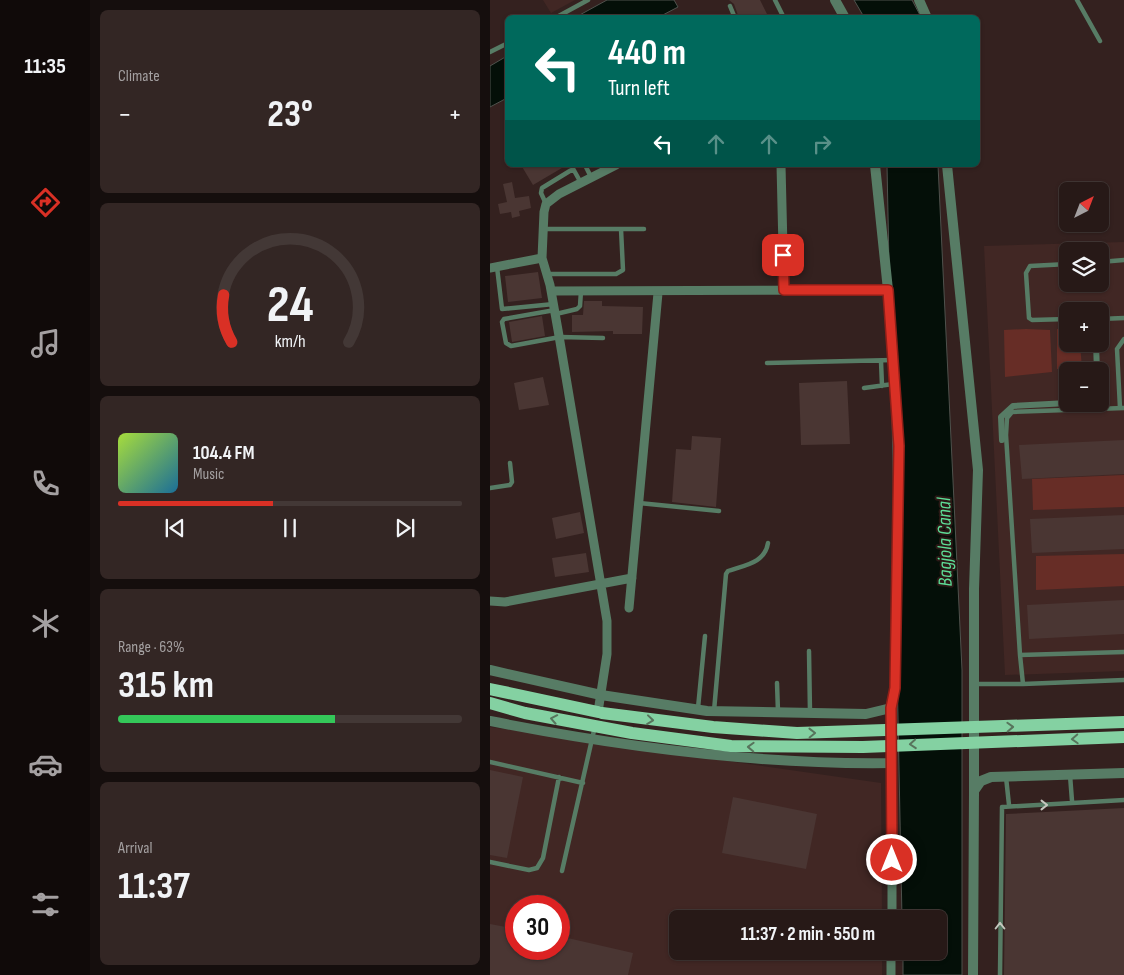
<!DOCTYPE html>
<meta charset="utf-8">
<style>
:root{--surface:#271917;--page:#332624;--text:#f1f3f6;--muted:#a4a0a1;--line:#433836;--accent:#d93025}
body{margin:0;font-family:"Sofia Sans Condensed",sans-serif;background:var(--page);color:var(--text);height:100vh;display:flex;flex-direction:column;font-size:19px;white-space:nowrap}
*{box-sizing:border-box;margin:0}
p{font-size:16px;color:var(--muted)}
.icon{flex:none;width:28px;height:28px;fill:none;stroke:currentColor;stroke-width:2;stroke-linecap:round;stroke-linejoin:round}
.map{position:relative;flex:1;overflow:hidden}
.drawer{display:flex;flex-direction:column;gap:10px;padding:10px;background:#150e0d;width:400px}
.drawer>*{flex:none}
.banner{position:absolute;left:15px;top:15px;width:475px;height:152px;border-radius:8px;box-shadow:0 1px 4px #0004,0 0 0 1px var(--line);background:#00695c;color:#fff;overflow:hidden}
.needle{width:32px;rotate:42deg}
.fabs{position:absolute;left:569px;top:182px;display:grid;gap:10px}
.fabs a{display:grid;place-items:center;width:50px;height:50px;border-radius:8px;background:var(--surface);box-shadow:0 1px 4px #0004,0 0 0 1px var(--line);font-size:25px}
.speed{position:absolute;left:15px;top:895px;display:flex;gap:10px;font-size:25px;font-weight:700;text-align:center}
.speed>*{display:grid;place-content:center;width:65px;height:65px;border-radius:50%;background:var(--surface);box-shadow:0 1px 4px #0004,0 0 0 1px var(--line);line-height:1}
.speed .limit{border:8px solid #d22;background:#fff;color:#111}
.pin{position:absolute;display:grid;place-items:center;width:42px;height:42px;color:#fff;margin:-21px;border-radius:10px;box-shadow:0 2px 8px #0006}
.me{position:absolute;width:55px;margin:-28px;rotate:0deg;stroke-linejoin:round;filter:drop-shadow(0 0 4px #0008)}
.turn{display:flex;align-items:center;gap:18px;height:105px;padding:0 20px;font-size:22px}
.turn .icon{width:65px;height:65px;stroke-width:2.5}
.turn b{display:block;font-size:35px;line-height:42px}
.lanes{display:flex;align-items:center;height:48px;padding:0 20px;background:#0003;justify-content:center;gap:25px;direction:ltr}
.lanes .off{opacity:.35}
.big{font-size:38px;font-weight:700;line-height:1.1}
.drawer .card{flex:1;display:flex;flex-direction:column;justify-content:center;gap:8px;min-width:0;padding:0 18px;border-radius:8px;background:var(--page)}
.drawer .dial{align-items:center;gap:0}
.dial svg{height:130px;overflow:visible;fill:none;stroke:var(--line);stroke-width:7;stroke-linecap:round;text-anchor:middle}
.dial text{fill:var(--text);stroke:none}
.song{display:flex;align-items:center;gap:15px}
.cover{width:60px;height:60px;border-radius:8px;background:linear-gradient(135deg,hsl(80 70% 55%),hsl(200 70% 35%))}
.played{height:5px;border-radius:2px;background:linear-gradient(90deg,var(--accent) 45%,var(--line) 45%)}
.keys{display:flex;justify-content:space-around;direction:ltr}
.heat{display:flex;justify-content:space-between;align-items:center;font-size:28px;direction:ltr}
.charge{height:8px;border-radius:4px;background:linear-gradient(90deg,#34c759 63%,var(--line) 0)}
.trip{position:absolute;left:179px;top:910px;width:278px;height:50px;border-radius:8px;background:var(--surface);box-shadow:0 1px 4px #0004,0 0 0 1px var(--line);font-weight:700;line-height:50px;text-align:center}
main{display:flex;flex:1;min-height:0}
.tab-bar{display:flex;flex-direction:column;width:90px;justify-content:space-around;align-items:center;background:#100a09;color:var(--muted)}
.tab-bar .icon{width:35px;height:35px}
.tab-bar .selected{color:var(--accent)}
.tab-bar b{font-size:22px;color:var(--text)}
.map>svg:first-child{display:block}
</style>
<main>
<nav class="tab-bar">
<b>11:35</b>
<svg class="icon selected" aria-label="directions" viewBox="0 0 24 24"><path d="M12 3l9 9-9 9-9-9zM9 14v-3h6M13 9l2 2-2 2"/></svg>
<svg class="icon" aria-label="music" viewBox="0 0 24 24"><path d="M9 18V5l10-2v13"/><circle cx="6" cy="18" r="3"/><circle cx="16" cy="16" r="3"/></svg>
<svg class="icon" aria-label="phone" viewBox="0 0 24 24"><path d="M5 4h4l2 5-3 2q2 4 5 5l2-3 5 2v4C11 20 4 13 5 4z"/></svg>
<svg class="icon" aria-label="climate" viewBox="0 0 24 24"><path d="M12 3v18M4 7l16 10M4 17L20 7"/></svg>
<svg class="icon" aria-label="car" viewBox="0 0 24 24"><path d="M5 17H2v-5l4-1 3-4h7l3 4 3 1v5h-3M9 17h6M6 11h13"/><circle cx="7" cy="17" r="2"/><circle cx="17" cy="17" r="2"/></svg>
<svg class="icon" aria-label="filters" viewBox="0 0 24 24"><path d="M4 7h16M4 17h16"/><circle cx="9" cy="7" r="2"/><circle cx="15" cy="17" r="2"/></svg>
</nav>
<section class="drawer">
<div class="card"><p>Climate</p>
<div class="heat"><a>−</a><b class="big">23°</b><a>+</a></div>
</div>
<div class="card dial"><svg viewBox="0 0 100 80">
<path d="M14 69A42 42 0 1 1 86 69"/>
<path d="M14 69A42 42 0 0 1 9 40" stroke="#d93025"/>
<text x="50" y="56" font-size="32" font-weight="700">24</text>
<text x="50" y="72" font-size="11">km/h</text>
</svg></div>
<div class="card">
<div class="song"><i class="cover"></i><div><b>104.4 FM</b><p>Music</p></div></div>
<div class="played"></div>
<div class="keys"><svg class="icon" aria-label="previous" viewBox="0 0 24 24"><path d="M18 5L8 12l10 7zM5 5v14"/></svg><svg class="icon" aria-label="pause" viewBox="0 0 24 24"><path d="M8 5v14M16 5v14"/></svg><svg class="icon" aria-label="next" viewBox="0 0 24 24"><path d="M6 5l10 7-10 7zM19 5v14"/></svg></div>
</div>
<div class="card"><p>Range · 63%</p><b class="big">315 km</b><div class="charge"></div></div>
<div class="card"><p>Arrival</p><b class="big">11:37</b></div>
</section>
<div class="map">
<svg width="634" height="975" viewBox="0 0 634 975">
<rect width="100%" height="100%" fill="#34211f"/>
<path fill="#412724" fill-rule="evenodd" d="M53,0H85L61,13Z
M634,242V671L515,675L494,246ZM578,251H610V284H578ZM578,311H610V344H578ZM578,371H610V404H578Z
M0,727L391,783L392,919H188V951H392V975H0ZM26,906H69V949H26Z"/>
<path fill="#672d26" d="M577,328L578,344H590L592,368L567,369V329Z
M536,329L560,330L562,372L515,377L514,330Z
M634,475V507L543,510L542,479Z
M634,554V586L546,590V556Z"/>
<path fill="#040f08" stroke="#4f524d" d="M117,0H184L188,7L169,17H86Z
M364,0H422L431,17H374Z
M17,56V98L0,107V66Z
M397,165H448L472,670V975H413V951H448V919H412Z"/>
<path fill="#4a3633" d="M239,0H270L279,18H249L244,4Z
M31,165H77L43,185Z
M22,182L25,198L39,196L41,208L29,211L30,216L22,218L21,212L10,214L8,204L17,202L13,184Z
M48,272L52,298L18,302L15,276Z
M94,301H112V306L153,307L152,334H123V331L82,332V315H93Z
M52,316L55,336L22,342L19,322Z
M53,377L59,405L29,410L24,383Z
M357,381L360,444L311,445L309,383Z
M202,436L231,438L226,507L182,502L186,449L201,450Z
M634,440V474L532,479L529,445Z
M90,512L94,533L66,539L62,518Z
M634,515V549L542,553L540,519Z
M96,553L99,572L65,577L62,558Z
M634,600V634L539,639L537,605Z
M0,770L33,777L17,858L0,855Z
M243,797L327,814L316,869L232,853Z
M634,808V975H514L516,814Z
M0,924L26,929V949H69V936L143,953L138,975H0Z"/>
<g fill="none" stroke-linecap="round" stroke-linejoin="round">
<path stroke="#577c65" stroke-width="4.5" d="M285,0L294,18
M587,0L610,41
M240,6L245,18
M65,18L98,0
M0,52L18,43
M81,165L91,183
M95,165L101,177
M56,204L51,193L52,188L83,169
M53,229H154
M610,262L634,260
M578,264L540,266L536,273L539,318L542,320L578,319
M7,267L12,309L64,304
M57,274H126L133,270L131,229
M65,310L14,319L12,322L16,343L21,346L70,337L113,338
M66,314L87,309L90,306L91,291
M610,319L634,318
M391,361L392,386
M277,363L403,360
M374,388L403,384
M630,408L627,349L634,339
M0,488L20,485L22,482L20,463
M149,503L229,511
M319,651L320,713
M530,655L516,435L517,418L522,412L634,408
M287,683L288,712
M485,684H533L634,680
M533,684L530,655L634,652
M208,708L215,636
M224,711L236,574L238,571C255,565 275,563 278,543
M0,762L93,783
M580,775L582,801
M516,777L519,805
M0,862L39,870L47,868L53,858L69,777
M72,871L105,726
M510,975L512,807L634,800"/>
<path stroke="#577c65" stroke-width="6" d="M606,344L607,371
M512,440L511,417L523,406L578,403"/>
<path stroke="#577c65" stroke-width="9" d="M291,165L294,290
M0,268L52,258
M61,291L398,290
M0,601L15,602L142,578
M139,608L168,293
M108,712L117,654V621L68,330L60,285L52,258L54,212L56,204L69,194L126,165
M402,919V763
M401,975V951"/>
<path stroke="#577c65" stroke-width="10" d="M345,0L355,18
M429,0L437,18
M457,165L488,470L484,589V791
M0,670L111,695L217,711L376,714L401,708L405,688L409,445L398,290L385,165
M0,721C132,747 267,765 402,763L401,708
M483,975L484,791L491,781L501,777L634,773"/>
<path stroke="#84d1a2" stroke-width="12" d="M0,689L108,712
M0,703L35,713L142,733L241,746L373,747L634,737
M112,713L223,727L307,733L634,722"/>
</g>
<defs><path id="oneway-chevron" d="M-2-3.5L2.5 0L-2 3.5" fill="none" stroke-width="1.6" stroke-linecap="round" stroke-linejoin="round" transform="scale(1.25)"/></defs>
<g stroke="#57745c">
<use href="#oneway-chevron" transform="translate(64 719) rotate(-169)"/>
<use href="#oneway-chevron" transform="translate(160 720) rotate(6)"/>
<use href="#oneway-chevron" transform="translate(520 727) rotate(-2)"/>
<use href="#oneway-chevron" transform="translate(322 733) rotate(-1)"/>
<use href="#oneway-chevron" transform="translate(585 739) rotate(177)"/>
<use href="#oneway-chevron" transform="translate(423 744) rotate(176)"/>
<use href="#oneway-chevron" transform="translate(261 747) rotate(-178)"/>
</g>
<g stroke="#c4c7be">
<use href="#oneway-chevron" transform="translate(554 805)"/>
<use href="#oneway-chevron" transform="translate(510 926) rotate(-90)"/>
</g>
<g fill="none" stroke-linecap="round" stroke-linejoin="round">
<defs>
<path id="route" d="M293,255L294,290H398L409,446L405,688L401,708L402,860"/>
</defs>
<use href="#route" stroke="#8d1f18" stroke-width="12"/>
<use href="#route" stroke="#d93025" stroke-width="9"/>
</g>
<g text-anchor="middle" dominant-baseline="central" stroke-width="4" stroke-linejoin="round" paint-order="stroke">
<g font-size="20" font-style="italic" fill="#5edc96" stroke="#2a1815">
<text transform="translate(455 542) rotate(-91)">Bagjola Canal</text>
</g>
</g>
</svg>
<div class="fabs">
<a><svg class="needle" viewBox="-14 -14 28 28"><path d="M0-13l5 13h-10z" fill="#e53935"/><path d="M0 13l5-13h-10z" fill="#a4a0a1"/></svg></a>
<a><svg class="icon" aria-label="layers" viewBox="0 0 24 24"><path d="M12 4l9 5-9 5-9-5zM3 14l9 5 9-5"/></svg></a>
<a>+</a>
<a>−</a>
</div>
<div class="speed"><div class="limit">30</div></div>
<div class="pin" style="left:293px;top:255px;background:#d93025"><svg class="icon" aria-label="arrive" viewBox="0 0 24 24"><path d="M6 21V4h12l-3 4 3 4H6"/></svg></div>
<svg class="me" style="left:402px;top:860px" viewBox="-20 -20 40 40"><circle r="17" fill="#d93025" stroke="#fff" stroke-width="3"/><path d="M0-11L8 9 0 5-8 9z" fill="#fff"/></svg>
<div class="trip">11:37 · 2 min · 550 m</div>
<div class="banner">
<div class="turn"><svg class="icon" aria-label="left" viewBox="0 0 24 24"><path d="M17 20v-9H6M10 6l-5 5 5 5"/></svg><div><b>440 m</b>Turn left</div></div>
<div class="lanes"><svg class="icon" aria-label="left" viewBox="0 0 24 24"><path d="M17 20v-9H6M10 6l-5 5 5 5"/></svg><svg class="icon off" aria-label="ahead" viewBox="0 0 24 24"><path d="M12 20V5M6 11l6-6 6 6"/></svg><svg class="icon off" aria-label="ahead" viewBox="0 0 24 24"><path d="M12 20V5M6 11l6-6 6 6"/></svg><svg class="icon off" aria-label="right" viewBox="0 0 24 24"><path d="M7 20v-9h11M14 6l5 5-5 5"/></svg></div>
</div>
</div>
</main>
